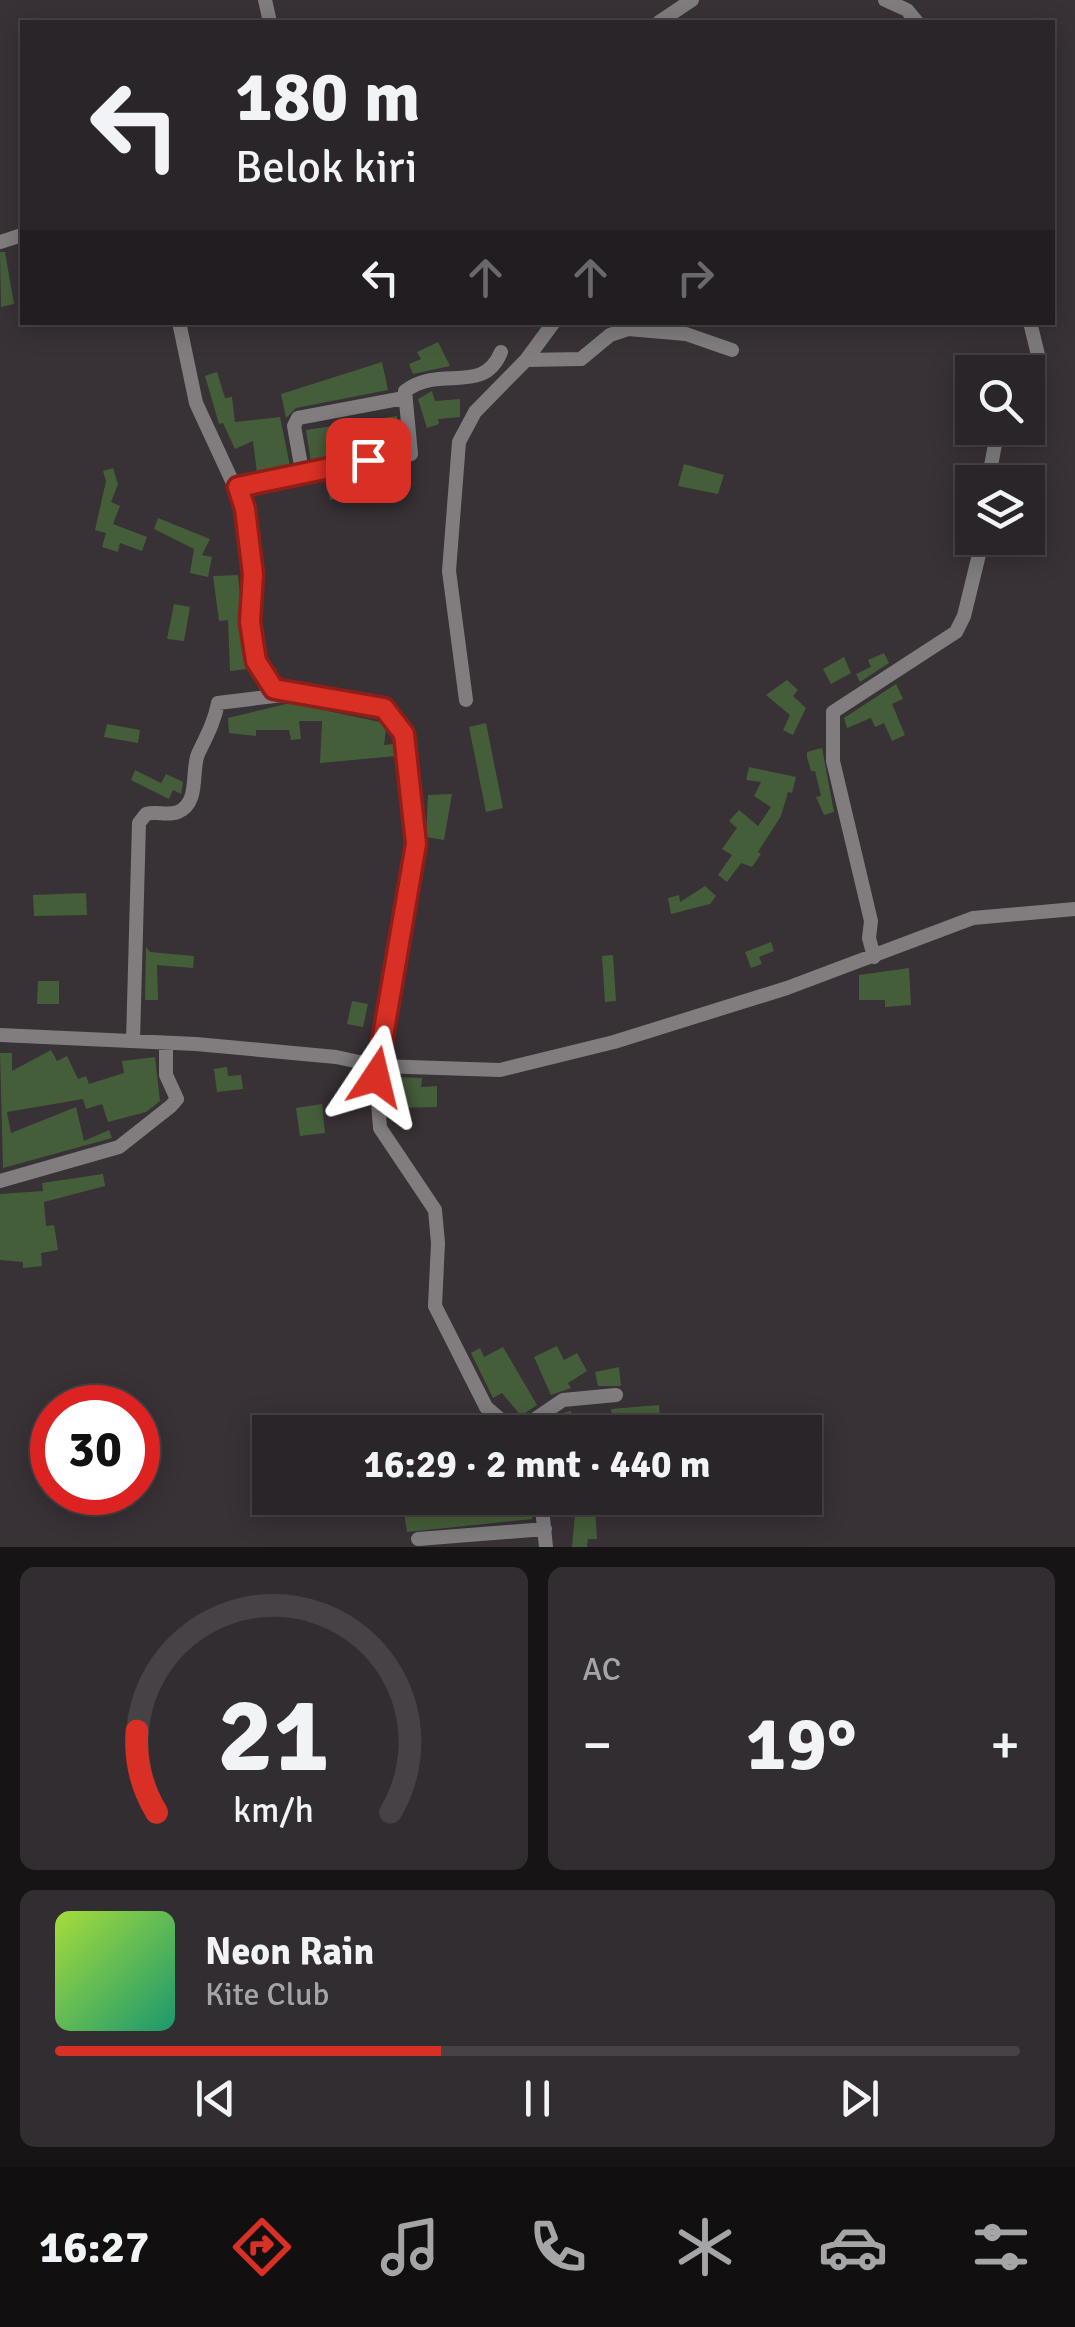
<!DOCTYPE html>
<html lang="id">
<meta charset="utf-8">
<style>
:root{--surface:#2a2528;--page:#322d30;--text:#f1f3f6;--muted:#a5a5a8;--line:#464245;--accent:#d93025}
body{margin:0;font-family:Signika,sans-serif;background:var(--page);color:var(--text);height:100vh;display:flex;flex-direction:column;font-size:38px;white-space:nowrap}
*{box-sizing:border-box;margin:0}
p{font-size:32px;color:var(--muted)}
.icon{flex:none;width:55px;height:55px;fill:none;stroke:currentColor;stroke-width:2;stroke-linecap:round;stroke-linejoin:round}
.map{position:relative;height:1547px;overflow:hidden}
.panel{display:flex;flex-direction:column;gap:20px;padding:20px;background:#171416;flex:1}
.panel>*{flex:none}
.top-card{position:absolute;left:20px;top:20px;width:1035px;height:305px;border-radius:0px;box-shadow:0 5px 25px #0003,0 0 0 2px var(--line);background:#2a2528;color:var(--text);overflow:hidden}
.controls{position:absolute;left:955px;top:355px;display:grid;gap:20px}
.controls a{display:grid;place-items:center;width:90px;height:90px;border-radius:0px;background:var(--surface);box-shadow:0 5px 25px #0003,0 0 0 2px var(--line);font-size:50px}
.speed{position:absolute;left:30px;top:1385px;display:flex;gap:20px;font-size:50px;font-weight:700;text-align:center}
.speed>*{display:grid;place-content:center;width:130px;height:130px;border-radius:50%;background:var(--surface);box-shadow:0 5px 25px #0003,0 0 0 2px var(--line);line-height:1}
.speed .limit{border:15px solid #d22;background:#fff;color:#111}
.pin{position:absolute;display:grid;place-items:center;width:85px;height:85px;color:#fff;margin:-42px;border-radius:20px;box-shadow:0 5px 15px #0006}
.me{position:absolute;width:110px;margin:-55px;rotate:10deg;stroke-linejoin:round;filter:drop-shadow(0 0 8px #0008)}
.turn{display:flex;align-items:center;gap:35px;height:210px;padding:0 50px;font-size:45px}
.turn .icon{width:130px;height:130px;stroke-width:2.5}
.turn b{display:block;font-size:70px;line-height:85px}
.lanes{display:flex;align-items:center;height:95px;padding:0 50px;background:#0003;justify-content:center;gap:50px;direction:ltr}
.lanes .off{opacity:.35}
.big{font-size:75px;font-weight:800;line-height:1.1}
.panel .tile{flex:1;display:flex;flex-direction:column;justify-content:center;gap:15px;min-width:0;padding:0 35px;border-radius:15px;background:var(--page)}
.panel .dial{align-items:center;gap:0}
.dial svg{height:260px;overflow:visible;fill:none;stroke:var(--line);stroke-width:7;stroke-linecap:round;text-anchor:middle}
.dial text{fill:var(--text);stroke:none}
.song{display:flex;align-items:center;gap:30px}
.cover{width:120px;height:120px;border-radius:15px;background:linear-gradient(135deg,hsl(80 70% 55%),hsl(160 70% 35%))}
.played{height:10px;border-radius:5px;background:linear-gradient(90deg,var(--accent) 40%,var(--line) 40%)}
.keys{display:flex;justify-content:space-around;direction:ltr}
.heat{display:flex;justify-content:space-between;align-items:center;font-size:55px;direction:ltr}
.panel .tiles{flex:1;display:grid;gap:20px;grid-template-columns:1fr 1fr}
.tile:last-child{grid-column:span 2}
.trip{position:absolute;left:252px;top:1415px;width:570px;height:100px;border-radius:0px;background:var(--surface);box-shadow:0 5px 25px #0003,0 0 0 2px var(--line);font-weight:800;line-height:100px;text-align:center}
.menu{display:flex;height:160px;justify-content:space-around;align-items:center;background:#110f10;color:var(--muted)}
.menu .icon{width:70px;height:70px}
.menu .active{color:var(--accent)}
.menu b{font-size:45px;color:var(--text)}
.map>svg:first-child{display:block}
</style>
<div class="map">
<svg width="1075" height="1547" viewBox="0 0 1075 1547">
<rect width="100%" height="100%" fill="#383136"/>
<path fill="#455e3a" d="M0,252H5L14,304L1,307Z
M438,342L450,366L413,374L409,364L421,359L417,352Z
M382,362L388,390L296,408L286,418L281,394Z
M217,372L225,398L232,397L235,422L280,417L290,466L257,473L253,441L235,449L223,423L219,424L205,376Z
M432,391L435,401L460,399V417L438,419L439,424L427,428L418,399Z
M397,416L400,445L311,462L306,430Z
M684,464L724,475L718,494L678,486Z
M404,466L408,484L330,500L326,482Z
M113,468L118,484L111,502L120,506L113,524L147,537L142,551L120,543L118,552L102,547L106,533L95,530L106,481L103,471Z
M158,518L210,539L202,555L212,557L208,577L190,573L194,549L154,529Z
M238,575L248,669L230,671L228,620L219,621L213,576Z
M174,604L190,607L184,641L167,639Z
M884,653L889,663L860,682L856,674L871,667L868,660Z
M844,657L851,673L831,684L823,669Z
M787,680L798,690L793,696L806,708L793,735L783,730L790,715L766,695Z
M896,684L903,699L892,704L905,735L892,741L884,723L875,727L871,718L847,728L844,718Z
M290,703L380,722L386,729L384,745L394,744L396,756L320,763L322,721H299L301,739L291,740L289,730H256V736L229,733L228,718Z
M486,723L503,808L486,812L469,727Z
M107,724L140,730L138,743L104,737Z
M822,748L834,812L824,815L816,797L821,796L815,771H811L807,757V752Z
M749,767L796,777L792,793L788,792L781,816L758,852L761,854L752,867L741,863L727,882L718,875L732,855L722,849L737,828L729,821L739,810L758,826L771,807L754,796L761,782L746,780Z
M135,770L161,783L166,774L183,782L181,794L173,790L169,799L131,780Z
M452,794L444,840L426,837L428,795Z
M705,886L716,896L710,904L671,914L668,898L679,895L680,902Z
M86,893L87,915L34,916L33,895Z
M771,942L774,951L759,957L762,964L751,968L745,952Z
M146,947L150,952L194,956L193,968L157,965L158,1000H145Z
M613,955L616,1001L605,1002L602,956Z
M909,968L911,1005L885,1007V1000H859V975Z
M38,981H59V1004H37Z
M352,1001L368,1004L363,1027L347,1024Z
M51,1050L57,1061L67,1056L78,1079L86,1076L89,1084L124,1073L122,1061L155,1057L160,1101L146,1112L108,1122L102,1104L86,1109L83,1099L7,1112L11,1133L76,1107L84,1141L109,1130L112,1138L3,1168L0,1053H12V1071Z
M227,1067L228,1076L241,1075L243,1089L217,1092L214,1069Z
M395,1077L422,1078L421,1087L437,1086V1107L395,1108Z
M322,1104L325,1133L300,1136L296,1108Z
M103,1174L105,1186L44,1202L46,1226L54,1225L58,1250L41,1253L42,1266L23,1268V1262L0,1260V1194L43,1191L42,1183Z
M557,1346L564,1360L577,1353L587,1371L568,1383L571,1388L551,1395L534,1357Z
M503,1347L537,1405L521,1416L502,1393L493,1398L471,1353L480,1348L484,1357Z
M619,1367L621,1386H598L595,1372Z
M659,1405L660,1418L613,1425V1432H562L559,1417L563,1413L571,1411L574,1429L596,1419V1415L612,1414L611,1409Z
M522,1501V1514L532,1513V1519L407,1532L404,1512L506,1510V1502Z
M576,1504L595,1506L597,1539H588L587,1547H572Z"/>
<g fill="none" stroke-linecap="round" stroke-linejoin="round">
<path stroke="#817d7f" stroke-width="14" d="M265,0L270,22
M885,0L907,10L917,22
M659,22L692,0
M0,242L22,235
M179,322L196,403L245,509L256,661L274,689L384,709L404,734L416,844L376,1077L380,1128L435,1210L438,1243L435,1306L486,1407L515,1432
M526,360L581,359L610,335L628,329L686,334L732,350
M1028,380L1038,355L1030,322
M302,471L294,426L298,418L404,398
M988,482L998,428
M238,487L411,454L405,391C441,364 483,396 501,352
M466,700L449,571L459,442L475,412L526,360L554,322
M874,957L869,938L871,921L833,761V712L956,632L964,616L983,538
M0,1035L196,1044L336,1057L378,1066L500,1070L614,1042L787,988L973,918L1075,909
M133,1041L139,823L146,814C156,811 168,816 178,812C200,803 191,771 198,754C207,735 214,723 218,703L283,695
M0,1181L119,1147L171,1106L177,1099L166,1075V1043
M516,1432L563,1400L616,1395
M541,1498L546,1547
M418,1539L545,1529"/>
</g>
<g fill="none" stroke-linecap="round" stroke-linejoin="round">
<defs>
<path id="route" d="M368,460L238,487L245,509L253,574L250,622L256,661L274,689L384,708L404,734L416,844L376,1077"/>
</defs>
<use href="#route" stroke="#8d1f18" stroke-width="25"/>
<use href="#route" stroke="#d93025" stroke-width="18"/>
</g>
</svg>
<div class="controls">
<a><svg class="icon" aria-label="search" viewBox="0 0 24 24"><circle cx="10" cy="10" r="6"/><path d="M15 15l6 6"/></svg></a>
<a><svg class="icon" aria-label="layers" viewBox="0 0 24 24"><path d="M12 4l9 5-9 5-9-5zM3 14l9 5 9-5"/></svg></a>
</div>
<div class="speed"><div class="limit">30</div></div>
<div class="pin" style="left:368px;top:460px;background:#d93025"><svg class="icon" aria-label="arrive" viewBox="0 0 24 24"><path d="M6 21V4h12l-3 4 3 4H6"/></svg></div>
<svg class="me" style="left:376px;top:1077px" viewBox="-20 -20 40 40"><path d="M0-17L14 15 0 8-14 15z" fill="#d93025" stroke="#fff" stroke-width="4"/></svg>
<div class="trip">16:29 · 2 mnt · 440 m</div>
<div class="top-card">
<div class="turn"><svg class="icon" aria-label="left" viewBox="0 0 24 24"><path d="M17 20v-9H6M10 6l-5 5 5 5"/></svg><div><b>180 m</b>Belok kiri</div></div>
<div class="lanes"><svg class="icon" aria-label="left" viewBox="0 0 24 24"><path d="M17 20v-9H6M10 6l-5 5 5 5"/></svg><svg class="icon off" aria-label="ahead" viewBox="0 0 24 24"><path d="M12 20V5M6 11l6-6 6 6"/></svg><svg class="icon off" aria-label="ahead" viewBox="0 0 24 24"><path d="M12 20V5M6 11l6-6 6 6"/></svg><svg class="icon off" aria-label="right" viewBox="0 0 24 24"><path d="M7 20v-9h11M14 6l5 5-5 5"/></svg></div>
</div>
</div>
<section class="panel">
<div class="tiles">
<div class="tile dial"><svg viewBox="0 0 100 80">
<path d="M14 69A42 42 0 1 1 86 69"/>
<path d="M14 69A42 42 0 0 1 8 44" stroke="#d93025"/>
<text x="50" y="56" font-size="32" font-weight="700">21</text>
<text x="50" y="72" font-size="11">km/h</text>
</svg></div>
<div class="tile"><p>AC</p>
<div class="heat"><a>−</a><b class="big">19°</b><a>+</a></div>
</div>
<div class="tile">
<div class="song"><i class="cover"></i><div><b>Neon Rain</b><p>Kite Club</p></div></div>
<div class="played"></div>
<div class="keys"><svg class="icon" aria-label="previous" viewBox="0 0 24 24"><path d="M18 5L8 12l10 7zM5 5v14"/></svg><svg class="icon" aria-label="pause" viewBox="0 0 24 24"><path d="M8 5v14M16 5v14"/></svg><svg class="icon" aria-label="next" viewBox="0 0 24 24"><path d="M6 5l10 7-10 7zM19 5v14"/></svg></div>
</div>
</div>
</section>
<nav class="menu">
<b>16:27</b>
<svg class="icon active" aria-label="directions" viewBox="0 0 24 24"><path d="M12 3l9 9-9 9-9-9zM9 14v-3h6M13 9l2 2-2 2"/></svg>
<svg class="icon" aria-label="music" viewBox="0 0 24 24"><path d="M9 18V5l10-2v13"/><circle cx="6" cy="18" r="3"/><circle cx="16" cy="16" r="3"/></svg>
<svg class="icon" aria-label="phone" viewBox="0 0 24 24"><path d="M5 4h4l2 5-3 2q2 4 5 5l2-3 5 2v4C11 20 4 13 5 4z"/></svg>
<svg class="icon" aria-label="climate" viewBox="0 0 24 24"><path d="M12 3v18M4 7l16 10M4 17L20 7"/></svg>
<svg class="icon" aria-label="car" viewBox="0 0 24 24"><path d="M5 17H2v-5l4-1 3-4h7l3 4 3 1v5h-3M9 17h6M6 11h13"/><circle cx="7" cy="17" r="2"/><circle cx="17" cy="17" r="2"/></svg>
<svg class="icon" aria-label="filters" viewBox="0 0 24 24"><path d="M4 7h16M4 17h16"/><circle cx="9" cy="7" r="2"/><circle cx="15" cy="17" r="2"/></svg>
</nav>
